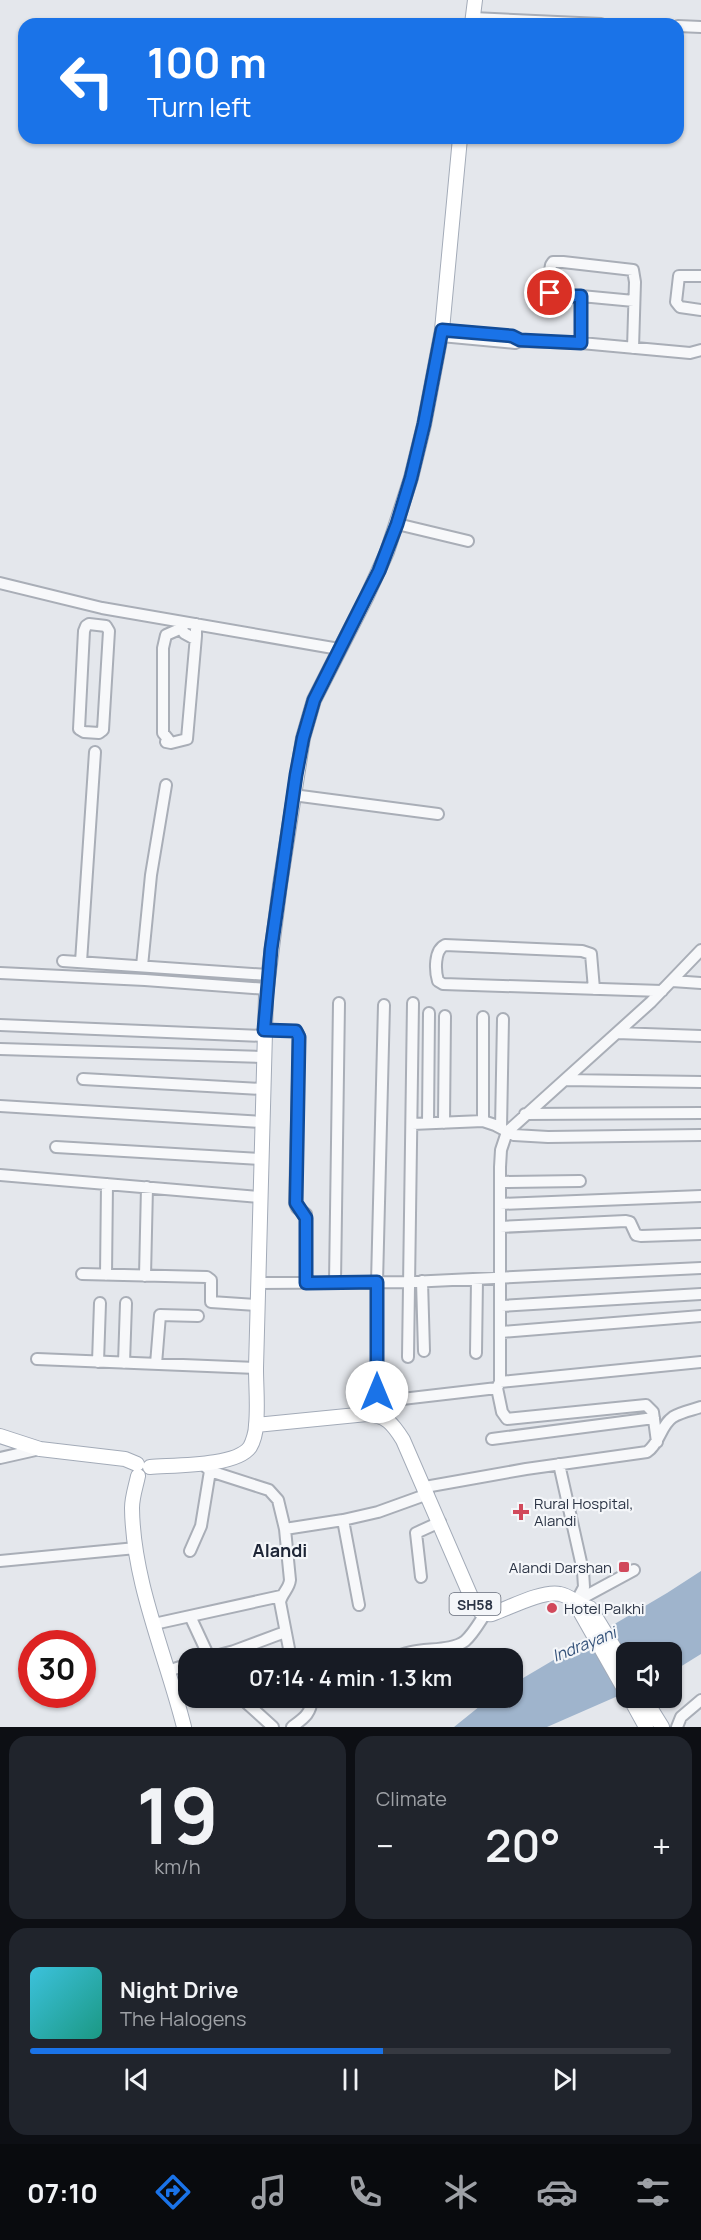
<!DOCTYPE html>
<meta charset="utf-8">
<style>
:root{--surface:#171b24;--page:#20242c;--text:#f1f3f6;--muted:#9ea1a6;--line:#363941;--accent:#1a73e8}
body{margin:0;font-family:Manrope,sans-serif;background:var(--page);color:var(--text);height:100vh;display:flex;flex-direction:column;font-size:22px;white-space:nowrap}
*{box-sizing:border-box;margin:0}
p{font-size:20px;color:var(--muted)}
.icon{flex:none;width:33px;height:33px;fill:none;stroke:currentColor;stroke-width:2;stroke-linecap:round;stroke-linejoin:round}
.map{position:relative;height:1727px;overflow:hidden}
.sheet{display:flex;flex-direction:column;gap:9px;padding:9px;background:#0d0f14;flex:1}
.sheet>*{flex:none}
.top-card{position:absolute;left:18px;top:18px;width:666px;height:126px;border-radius:18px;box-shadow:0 2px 4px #0004;background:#1a73e8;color:#fff;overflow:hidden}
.buttons{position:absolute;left:616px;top:1642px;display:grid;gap:12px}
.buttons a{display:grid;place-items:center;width:66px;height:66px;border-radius:12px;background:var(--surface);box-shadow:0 2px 4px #0004;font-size:30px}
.speed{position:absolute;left:18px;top:1630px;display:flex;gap:12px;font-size:30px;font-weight:700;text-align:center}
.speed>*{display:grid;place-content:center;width:78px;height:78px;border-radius:50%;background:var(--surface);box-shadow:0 2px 4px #0004;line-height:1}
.speed .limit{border:9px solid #d22;background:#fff;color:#111}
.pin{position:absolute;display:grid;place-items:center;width:51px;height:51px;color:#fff;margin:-26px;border:3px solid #fff;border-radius:50%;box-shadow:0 2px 6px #0007}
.me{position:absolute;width:66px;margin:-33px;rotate:0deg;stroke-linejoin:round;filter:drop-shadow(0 0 4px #0008)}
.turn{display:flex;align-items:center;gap:21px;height:126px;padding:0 30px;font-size:27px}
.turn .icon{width:78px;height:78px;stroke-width:2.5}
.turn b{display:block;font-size:42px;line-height:51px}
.big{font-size:45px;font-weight:600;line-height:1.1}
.sheet .widget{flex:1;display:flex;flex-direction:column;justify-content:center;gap:9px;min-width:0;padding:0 21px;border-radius:18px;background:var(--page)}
.sheet .dial{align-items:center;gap:0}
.dial b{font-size:78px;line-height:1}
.song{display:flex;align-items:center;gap:18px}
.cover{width:72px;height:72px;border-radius:9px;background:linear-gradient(135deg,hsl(190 70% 55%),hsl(170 70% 35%))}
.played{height:6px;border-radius:3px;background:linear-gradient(90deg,var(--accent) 55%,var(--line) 55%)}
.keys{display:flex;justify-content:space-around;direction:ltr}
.heat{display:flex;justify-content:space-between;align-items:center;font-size:33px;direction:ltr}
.sheet .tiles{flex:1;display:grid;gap:9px;grid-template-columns:1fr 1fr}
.widget:last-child{grid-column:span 2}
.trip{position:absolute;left:178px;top:1648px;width:345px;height:60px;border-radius:18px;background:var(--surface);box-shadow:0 2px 4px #0004;font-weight:600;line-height:60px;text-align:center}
.menu{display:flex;height:96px;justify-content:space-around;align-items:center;background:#090b0e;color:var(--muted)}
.menu .icon{width:42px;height:42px}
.menu .selected{color:var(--accent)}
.menu b{font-size:27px;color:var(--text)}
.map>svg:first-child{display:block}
</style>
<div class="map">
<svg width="701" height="1727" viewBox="0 0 701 1727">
<rect width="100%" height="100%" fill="#e4e7ec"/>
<path fill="#9fb4cc" d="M701,1571V1654L672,1672V1653H627V1692L547,1727H454L490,1698H513V1684L667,1593Z"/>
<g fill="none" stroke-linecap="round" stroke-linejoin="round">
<defs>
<path id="minor" d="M473,18L601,24
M678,26L701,27
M701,276H679L676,302L680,307L701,310
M581,296V343
M441,336L515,343L520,341L511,336L442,330
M520,341L581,343L690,353L701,350
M633,348L635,282L633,270L563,262H553L551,265L547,287L554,296H581L634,301
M397,524L468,541
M0,583L102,608L339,649
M89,624L106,626L109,631L103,730L99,733L84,732L79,729L84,631L86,626Z
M195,639L184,633L182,628L166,635L163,648V733L168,739L166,742L171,743L187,739L196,636V624
M293,795L438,814
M63,961L268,975
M81,962L95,752
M142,966L151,875L166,785
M0,973L145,980L267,989
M672,981L701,983
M594,989L591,954L582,951L445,945C434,950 435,971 438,981L443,984C516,986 589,988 662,991
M384,1005L377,1282V1392L395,1395L402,1399
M0,1025L264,1036
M264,1030L293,1031L298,1034L299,1037L295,1203L297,1208L306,1214V1283
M617,1033L701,1036
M0,1049L263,1057
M83,1079L262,1089
M565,1080L701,1082
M0,1106L262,1122
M525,1114L701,1113
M483,1121V1017
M428,1123L429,1013
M444,1123L445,1016
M412,1124L483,1121L495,1125L514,1135L548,1137L701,1135
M501,1128L503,1019
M56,1147L261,1159
M0,1175L260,1197
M500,1182L580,1181
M500,1204L701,1196
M500,1227L626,1221L630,1222L636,1235L641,1236L701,1234
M82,1274L207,1277L211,1280V1302L257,1305
M106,1275L107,1184
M145,1276L147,1187
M422,1281L424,1351
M335,1282L339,1003
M258,1283L410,1282L701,1268
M501,1306L701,1294
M501,1332L701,1316
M476,1353L477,1279
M408,1357L413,1003
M37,1359L256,1368
M98,1362L100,1303
M124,1363L126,1303
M156,1364L160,1315L198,1316
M500,1382L701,1362
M497,1388L502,1412L507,1419L646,1405L653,1412L657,1442
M380,1414L388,1405L402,1399L497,1388L500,1382V1167L501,1150L507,1132L651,1002L701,950
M492,1439L654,1418
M0,1458L40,1449
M559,1464L583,1571L584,1587L576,1602
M204,1465L210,1471L269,1490L278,1500L285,1529
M425,1487L526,1469L647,1452C660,1443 660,1426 673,1417C681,1412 692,1410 701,1407
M343,1520L359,1605
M190,1551L201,1526L210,1471
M0,1561L136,1548
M421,1577L416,1533L440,1522
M578,1603L586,1596L634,1570
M190,1616L210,1659
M154,1624L281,1596
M234,1651L285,1632
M204,1659L234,1651L246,1659
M291,1659L280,1602C282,1593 289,1589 290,1580L285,1529L343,1520L378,1512L428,1494
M393,1659C413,1645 448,1654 465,1641C473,1634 479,1623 485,1614
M168,1671L189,1664
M241,1698L273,1727
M292,1727C304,1718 311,1714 312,1698
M677,1727L681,1717L701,1700"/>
<path id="major" d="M472,24L475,0
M256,1425L367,1414C386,1415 393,1424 403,1440L475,1606C480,1612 484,1615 492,1614C509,1608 543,1590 560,1594C571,1596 579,1606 590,1608L627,1669
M0,1436L40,1449L125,1459L137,1464
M150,1467C172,1465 236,1467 250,1447C253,1442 256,1432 256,1425C258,1407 256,1387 256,1368L266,995L280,885L303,738L314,700L367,596L387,552L411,478L424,425L442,330L460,138
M138,1476C136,1486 132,1497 132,1508C133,1583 166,1655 184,1727
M583,1607L581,1613L627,1694
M630,1698L646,1727
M644,1698L662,1727"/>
</defs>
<use href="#minor" stroke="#a9aeb7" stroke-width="14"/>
<use href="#major" stroke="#a3abb8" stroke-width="16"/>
<use href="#minor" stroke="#f7f8fa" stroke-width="10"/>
<use href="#major" stroke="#fff" stroke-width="14"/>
</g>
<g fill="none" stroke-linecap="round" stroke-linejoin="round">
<defs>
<path id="route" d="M377,1392V1282L306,1283V1218L296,1203L299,1037L296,1031L264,1030L271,949L296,775L303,738L314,700L379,571L397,524L411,478L424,424L442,330L512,336L520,340L581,343V296H554L550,293"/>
</defs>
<use href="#route" stroke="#114b97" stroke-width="15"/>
<use href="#route" stroke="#1a73e8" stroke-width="10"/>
</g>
<g fill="#d1495b" stroke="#f4f6f9" stroke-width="2">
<path d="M518 1503h6v6h6v6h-6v6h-6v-6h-6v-6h6z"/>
<rect x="618" y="1561" width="12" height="12" rx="3"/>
<circle cx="552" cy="1608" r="6"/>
</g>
<g text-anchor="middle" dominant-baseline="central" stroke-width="4.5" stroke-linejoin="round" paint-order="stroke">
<rect fill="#f4f6f9" stroke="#676e7b" stroke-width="1.5" x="449.5" y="1593" width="51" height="22" rx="4.5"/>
<g font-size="14" font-weight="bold" fill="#2b3445">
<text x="475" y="1604">SH58</text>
</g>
<g font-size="15" fill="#2b3445" stroke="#f4f6f9" text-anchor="start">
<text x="534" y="1503">Rural Hospital,<tspan x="534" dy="17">Alandi</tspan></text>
<text x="612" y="1567" text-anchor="end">Alandi Darshan</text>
<text x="564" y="1608">Hotel Palkhi</text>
</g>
<g font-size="16" font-style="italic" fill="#34527a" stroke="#f4f6f9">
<text transform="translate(584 1644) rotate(-22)">Indrayani</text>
</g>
<g font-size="18" font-weight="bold" fill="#1d2536" stroke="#f4f6f9">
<text x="280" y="1550">Alandi</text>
</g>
</g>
</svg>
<div class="buttons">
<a><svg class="icon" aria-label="sound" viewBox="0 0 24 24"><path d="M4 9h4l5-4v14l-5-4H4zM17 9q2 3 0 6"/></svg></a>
</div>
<div class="speed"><div class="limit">30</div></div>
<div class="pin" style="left:550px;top:293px;background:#d93025"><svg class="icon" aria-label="arrive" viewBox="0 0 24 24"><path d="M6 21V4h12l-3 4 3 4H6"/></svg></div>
<svg class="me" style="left:377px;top:1392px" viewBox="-20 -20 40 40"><circle r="19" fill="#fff"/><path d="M0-13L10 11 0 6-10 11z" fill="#1a73e8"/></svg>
<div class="trip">07:14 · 4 min · 1.3 km</div>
<div class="top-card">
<div class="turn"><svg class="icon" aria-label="left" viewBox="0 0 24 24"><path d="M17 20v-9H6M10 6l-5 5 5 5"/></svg><div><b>100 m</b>Turn left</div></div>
</div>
</div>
<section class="sheet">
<div class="tiles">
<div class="widget dial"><b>19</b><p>km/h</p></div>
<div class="widget"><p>Climate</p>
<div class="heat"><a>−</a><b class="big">20°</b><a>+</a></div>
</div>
<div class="widget">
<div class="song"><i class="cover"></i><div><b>Night Drive</b><p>The Halogens</p></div></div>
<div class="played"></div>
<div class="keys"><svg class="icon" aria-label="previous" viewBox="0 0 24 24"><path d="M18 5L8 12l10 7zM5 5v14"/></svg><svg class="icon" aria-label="pause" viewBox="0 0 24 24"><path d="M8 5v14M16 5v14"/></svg><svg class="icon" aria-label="next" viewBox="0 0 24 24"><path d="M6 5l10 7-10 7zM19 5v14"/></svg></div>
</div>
</div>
</section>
<nav class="menu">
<b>07:10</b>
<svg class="icon selected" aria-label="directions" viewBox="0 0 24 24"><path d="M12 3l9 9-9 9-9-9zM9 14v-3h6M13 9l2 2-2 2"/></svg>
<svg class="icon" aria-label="music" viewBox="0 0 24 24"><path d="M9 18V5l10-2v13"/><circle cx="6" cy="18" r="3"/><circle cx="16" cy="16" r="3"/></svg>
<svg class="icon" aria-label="phone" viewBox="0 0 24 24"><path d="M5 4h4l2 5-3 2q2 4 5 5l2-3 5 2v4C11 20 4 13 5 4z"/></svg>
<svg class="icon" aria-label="climate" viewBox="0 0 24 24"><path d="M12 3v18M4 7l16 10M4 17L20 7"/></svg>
<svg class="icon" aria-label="car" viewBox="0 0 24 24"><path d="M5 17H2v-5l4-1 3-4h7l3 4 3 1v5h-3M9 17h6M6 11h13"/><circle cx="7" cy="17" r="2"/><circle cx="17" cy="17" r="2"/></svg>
<svg class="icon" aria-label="filters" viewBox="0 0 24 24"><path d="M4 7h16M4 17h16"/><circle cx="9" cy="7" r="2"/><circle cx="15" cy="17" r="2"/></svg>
</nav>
